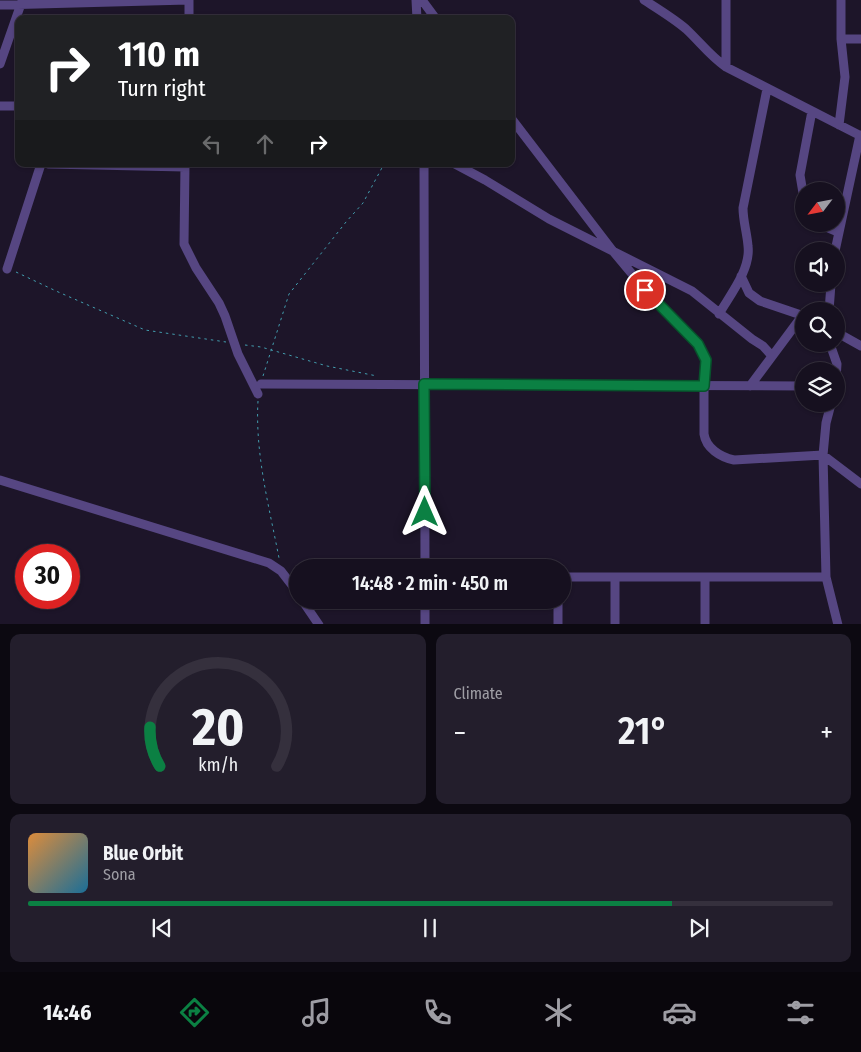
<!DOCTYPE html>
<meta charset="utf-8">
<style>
:root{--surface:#16101f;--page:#231e2c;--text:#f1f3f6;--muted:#9e9da4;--line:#35303d;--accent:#0b8043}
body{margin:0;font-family:"Fira Sans Condensed",sans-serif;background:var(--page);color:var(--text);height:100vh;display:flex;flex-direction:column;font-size:19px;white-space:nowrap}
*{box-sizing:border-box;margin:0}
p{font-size:16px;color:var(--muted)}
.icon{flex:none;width:28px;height:28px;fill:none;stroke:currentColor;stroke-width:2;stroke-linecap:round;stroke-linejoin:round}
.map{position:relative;height:624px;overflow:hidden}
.drawer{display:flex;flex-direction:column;gap:10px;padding:10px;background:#0c0911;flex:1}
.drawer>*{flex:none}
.hud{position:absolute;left:15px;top:15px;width:500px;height:152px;border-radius:10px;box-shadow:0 1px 4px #0004,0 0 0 1px var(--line);background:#202124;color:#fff;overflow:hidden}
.needle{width:32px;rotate:238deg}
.fabs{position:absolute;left:795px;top:182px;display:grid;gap:10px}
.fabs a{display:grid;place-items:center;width:50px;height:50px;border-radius:50%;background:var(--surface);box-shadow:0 1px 4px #0004,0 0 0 1px var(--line);font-size:25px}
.speed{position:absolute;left:15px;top:544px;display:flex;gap:10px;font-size:25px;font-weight:700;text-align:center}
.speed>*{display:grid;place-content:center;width:65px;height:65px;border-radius:50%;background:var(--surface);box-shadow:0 1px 4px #0004,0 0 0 1px var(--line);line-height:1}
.speed .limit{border:8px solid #d22;background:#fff;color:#111}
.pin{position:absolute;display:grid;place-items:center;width:42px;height:42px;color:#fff;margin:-21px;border:2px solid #fff;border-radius:50%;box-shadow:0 1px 5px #0007}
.me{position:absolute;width:55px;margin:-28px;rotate:0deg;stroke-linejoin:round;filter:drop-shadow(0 0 4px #0008)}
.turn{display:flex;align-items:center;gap:18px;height:105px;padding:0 20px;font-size:22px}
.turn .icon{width:65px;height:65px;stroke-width:2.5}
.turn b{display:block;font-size:35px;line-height:42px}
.lanes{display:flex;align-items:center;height:48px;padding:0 20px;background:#0003;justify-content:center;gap:25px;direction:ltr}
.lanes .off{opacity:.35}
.big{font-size:38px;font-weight:600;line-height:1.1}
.drawer .widget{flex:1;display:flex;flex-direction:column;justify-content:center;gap:8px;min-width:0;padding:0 18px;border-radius:10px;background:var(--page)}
.drawer .dial{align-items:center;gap:0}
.dial svg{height:130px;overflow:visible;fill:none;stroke:var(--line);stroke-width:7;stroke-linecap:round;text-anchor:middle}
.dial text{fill:var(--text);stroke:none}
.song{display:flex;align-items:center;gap:15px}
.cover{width:60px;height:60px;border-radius:8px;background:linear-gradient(135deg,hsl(30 70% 55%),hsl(200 70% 35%))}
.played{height:5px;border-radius:2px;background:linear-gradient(90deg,var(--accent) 80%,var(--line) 80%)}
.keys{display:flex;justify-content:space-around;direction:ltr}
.heat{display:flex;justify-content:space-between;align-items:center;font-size:28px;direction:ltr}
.drawer .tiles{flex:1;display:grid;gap:10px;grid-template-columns:1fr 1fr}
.widget:last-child{grid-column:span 2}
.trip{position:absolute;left:289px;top:559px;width:282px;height:50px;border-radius:25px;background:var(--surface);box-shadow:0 1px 4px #0004,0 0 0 1px var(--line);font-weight:600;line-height:50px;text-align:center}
.menu{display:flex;height:80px;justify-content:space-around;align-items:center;background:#09060c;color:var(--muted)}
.menu .icon{width:35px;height:35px}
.menu .active{color:var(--accent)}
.menu b{font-size:22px;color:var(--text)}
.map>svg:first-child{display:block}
</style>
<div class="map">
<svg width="861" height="625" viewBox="0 0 861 625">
<rect width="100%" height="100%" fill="#1d1529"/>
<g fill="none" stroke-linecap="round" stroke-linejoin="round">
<path stroke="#429dae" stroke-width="1" stroke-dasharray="2.5 4" stroke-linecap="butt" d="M16,272L56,291L145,330L226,342
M245,345L261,347L327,366L377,376
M263,376L289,294L346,222L363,203L384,164
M258,401C255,454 269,506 279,558"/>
<path stroke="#564682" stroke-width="9" d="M416,0L417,19
M422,0L436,19
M644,0C658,9 673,18 686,29C700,42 710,56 726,67L861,136
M0,5L188,0
M189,19V0
M841,39H861
M0,64L22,1
M726,67V0
M0,106H19
M511,118L612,250L653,299L698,344L706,360L704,386V434C706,448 720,457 734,460L823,455L861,484
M839,125L845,77L841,39V0
M48,164L185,167
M185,164L184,244L196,268L219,303L225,316L238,354L258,394
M424,164L425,568
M455,164L485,180L549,219L692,291L752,339L763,346L772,356
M804,199L800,175L812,111
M819,224L838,232
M835,251L860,135
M7,269L41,164
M741,276L749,293L760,301L804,316
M829,311L831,284
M719,314C730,295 751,269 748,246C747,233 743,221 743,208L767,89
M836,332L861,346
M830,344L837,364L836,379
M261,384L804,386
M750,386L802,316
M831,404L826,423L823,455L826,577L838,625
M0,480L269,563L281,571L298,593
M562,577H826
M615,577V625
M705,577V625
M302,600L319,625
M425,600V625
M558,600V625"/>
</g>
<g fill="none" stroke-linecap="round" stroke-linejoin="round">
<defs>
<path id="route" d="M425,512L424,384L704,386L706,360L698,344L645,290"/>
</defs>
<use href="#route" stroke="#07532c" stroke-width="12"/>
<use href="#route" stroke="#0b8043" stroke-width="9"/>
</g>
</svg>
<div class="fabs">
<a><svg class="needle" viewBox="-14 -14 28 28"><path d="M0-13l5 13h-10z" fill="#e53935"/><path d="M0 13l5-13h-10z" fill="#9e9da4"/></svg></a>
<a><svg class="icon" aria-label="sound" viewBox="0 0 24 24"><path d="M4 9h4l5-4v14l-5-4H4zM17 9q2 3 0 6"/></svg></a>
<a><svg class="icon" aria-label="search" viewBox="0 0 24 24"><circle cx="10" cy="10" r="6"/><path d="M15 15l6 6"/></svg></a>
<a><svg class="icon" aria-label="layers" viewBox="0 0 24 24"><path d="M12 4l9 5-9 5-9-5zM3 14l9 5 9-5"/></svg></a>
</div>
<div class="speed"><div class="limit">30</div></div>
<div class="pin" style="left:645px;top:290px;background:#d93025"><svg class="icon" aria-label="arrive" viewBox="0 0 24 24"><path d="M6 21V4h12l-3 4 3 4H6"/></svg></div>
<svg class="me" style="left:425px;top:512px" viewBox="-20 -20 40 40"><path d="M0-17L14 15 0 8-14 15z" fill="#0b8043" stroke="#fff" stroke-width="4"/></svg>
<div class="trip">14:48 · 2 min · 450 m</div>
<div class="hud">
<div class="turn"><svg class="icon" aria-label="right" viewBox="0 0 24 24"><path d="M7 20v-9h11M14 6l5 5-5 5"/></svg><div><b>110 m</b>Turn right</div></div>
<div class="lanes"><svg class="icon off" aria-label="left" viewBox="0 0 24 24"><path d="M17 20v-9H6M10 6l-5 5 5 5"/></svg><svg class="icon off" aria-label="ahead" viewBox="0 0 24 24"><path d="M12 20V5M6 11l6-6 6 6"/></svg><svg class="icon" aria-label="right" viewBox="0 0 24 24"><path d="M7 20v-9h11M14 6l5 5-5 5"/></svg></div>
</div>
</div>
<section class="drawer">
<div class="tiles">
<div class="widget dial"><svg viewBox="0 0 100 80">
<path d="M14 69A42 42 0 1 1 86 69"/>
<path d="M14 69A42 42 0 0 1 8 45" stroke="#0b8043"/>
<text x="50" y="56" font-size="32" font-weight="700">20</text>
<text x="50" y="72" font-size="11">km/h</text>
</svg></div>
<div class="widget"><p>Climate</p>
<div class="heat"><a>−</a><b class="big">21°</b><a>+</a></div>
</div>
<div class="widget">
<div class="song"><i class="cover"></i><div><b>Blue Orbit</b><p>Sona</p></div></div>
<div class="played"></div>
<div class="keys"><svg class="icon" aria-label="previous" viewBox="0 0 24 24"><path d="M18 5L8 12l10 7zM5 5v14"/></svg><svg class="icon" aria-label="pause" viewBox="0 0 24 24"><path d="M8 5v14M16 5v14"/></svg><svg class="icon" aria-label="next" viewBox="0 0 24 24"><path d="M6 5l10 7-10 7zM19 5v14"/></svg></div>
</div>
</div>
</section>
<nav class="menu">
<b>14:46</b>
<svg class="icon active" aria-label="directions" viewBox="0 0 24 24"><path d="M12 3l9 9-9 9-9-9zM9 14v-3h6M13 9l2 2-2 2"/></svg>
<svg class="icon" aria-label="music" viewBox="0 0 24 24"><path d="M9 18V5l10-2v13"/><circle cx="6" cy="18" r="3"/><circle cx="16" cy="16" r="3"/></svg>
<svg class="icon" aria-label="phone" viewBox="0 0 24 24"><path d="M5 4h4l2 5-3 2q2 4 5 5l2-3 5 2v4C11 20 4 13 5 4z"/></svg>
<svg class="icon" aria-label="climate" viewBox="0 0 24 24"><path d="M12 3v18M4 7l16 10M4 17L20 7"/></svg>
<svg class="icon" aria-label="car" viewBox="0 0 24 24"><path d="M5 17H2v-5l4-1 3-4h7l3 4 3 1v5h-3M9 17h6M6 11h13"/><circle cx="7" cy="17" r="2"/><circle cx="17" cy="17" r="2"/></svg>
<svg class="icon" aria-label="filters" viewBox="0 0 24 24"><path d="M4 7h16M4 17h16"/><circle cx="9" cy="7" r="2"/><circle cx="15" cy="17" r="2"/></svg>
</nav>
